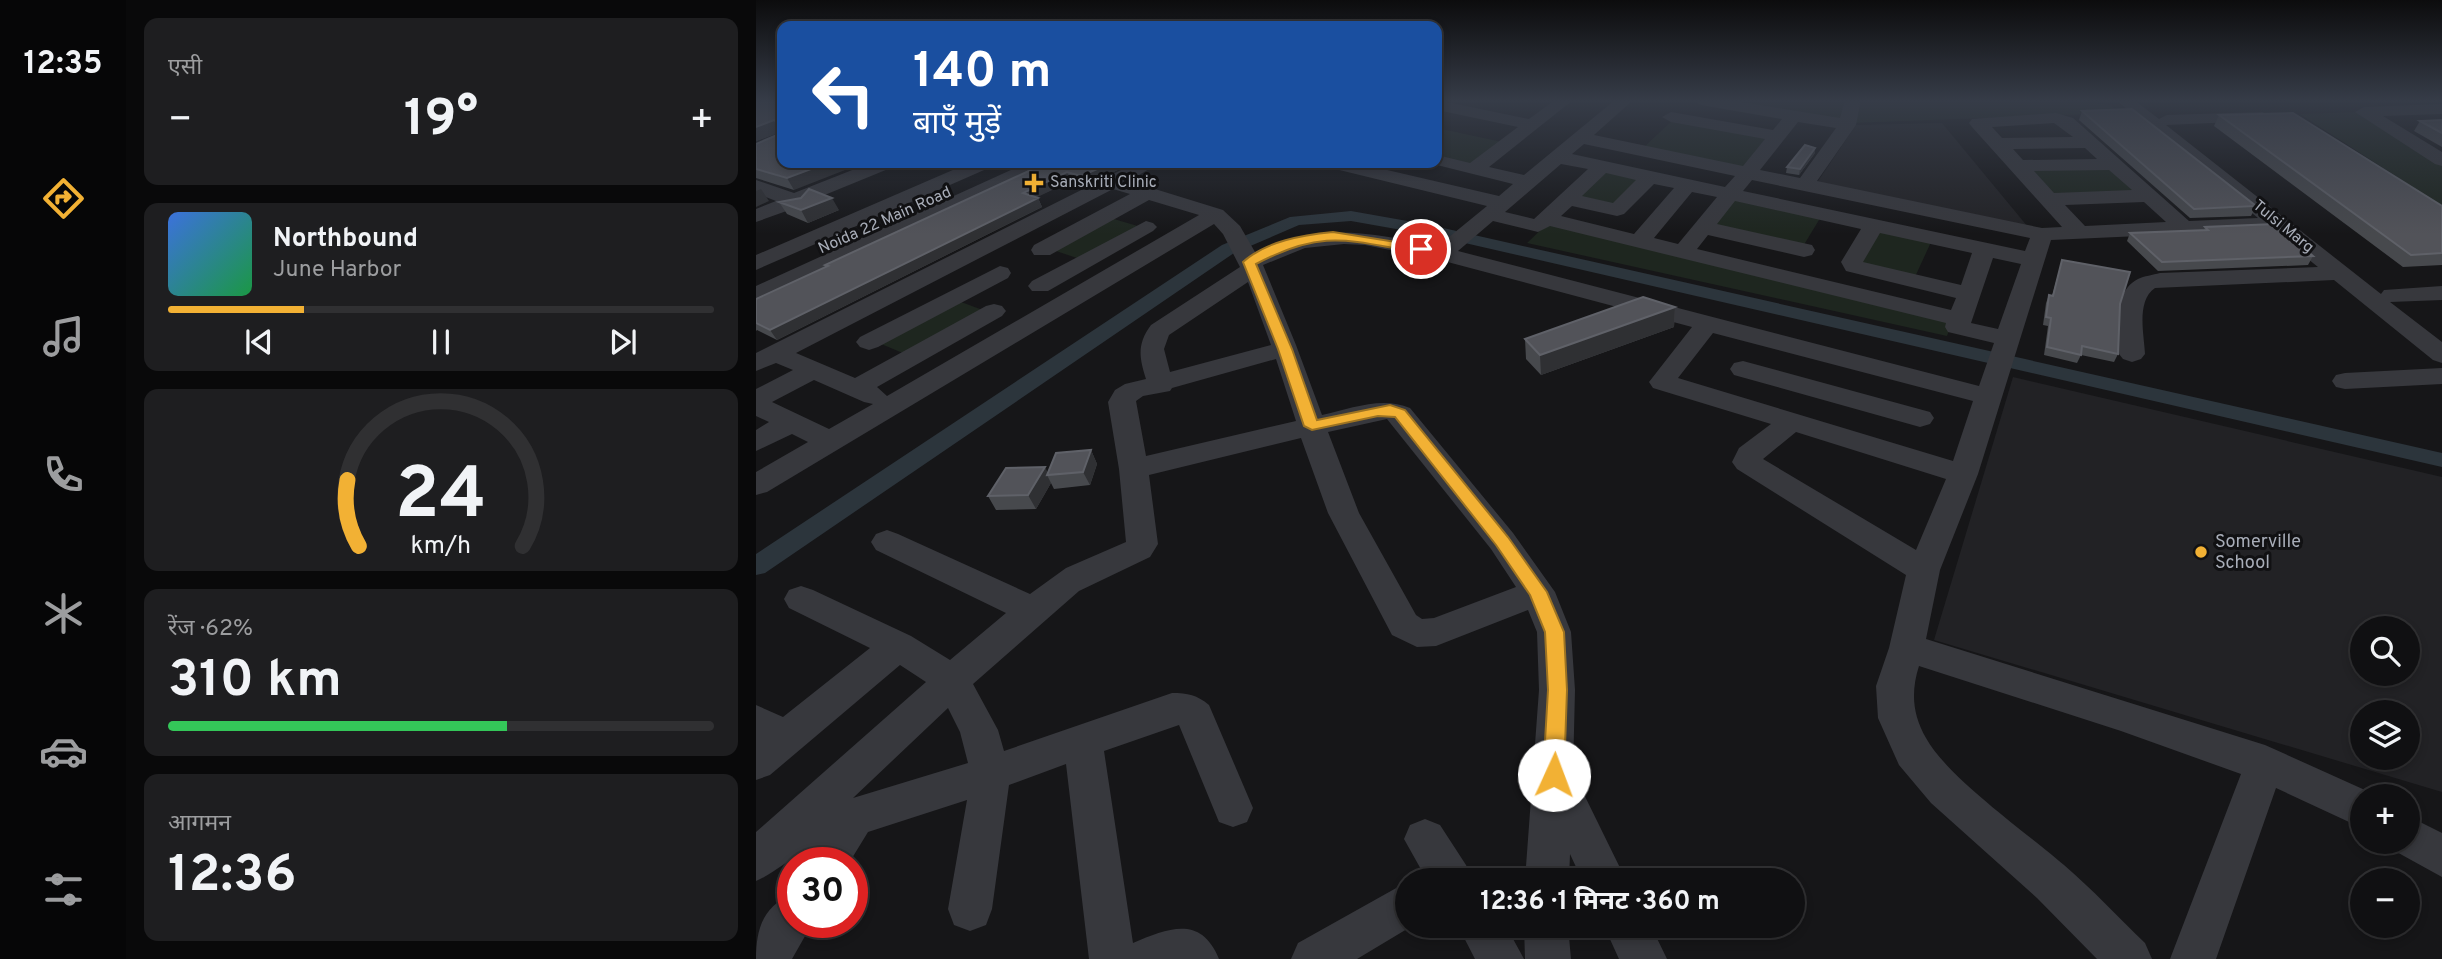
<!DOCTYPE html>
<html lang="hi">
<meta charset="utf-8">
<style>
:root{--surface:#101012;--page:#1e1e20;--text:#f1f3f6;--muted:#9c9d9f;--line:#303032;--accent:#f2b134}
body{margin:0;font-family:Overpass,"Noto Sans Devanagari",sans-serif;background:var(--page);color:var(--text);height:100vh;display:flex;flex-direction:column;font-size:26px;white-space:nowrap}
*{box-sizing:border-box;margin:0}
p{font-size:23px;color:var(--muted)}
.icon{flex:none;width:38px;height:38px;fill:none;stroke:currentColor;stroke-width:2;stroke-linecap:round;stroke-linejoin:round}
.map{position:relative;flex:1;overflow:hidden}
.drawer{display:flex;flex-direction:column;gap:18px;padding:18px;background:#09090a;width:630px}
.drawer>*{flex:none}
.banner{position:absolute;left:21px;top:21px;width:665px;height:147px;border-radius:14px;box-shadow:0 4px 10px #0003,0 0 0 2px var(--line);background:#1a4fa0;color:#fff;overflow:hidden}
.fabs{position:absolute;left:1594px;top:616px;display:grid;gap:14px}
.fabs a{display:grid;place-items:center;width:70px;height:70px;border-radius:50%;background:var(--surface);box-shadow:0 4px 10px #0003,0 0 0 2px var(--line);font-size:35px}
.speed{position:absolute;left:21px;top:847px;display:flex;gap:14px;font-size:35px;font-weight:700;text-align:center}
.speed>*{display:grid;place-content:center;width:91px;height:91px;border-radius:50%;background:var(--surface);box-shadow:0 4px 10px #0003,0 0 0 2px var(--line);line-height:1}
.speed .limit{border:10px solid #d22;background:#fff;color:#111}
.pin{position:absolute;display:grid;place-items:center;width:60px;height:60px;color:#fff;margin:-30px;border:4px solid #fff;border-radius:50%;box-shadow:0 2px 7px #0007}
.me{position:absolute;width:77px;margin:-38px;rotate:2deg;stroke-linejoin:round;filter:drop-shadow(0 0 5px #0008)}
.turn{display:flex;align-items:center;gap:24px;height:147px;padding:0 21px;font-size:32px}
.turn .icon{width:91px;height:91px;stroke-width:2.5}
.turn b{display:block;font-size:49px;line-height:60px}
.big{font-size:52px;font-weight:700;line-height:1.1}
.drawer .widget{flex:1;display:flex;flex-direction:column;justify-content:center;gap:10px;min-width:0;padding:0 24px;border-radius:14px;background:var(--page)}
.drawer .dial{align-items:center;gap:0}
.dial svg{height:182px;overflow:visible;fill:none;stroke:var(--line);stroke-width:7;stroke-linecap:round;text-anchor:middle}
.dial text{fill:var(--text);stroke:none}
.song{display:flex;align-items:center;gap:21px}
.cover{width:84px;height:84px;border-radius:10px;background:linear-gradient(135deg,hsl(220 70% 55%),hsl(140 70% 35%))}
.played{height:7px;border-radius:4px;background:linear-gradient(90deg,var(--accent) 25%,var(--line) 25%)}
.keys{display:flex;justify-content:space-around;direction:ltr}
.heat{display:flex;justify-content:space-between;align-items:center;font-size:38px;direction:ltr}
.charge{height:10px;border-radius:5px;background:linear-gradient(90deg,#34c759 62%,var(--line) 0)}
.trip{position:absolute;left:639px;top:868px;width:410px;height:70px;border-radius:35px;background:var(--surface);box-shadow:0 4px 10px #0003,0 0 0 2px var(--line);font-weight:700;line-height:70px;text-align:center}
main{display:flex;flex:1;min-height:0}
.dock{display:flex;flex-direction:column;width:126px;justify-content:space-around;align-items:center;background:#060607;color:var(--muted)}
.dock .icon{width:49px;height:49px}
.dock .selected{color:var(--accent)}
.dock b{font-size:32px;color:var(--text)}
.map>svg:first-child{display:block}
</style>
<main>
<nav class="dock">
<b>12:35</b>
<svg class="icon selected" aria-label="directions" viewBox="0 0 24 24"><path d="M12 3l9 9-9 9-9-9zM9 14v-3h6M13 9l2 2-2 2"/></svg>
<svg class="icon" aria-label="music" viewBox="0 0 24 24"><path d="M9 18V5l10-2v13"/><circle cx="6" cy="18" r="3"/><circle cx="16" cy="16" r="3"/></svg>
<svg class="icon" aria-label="phone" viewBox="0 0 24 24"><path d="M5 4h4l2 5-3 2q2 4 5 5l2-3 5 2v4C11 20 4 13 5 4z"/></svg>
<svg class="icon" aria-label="climate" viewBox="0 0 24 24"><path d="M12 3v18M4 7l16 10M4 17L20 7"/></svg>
<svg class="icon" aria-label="car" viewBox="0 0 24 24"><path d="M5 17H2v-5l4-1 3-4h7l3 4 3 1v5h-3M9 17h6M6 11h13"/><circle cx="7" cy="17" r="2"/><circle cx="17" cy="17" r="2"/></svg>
<svg class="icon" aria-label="filters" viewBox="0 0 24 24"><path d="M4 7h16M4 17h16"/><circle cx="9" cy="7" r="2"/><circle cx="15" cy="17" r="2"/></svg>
</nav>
<section class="drawer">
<div class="widget"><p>एसी</p>
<div class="heat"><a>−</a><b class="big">19°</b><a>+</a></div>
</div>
<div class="widget">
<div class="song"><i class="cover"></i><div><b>Northbound</b><p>June Harbor</p></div></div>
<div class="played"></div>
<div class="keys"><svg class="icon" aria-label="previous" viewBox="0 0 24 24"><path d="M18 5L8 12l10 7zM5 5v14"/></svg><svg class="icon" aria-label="pause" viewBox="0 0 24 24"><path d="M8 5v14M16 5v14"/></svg><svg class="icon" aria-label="next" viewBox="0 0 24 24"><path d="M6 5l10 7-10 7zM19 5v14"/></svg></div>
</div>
<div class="widget dial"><svg viewBox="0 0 100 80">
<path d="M14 69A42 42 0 1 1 86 69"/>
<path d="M14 69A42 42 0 0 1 9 40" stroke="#f2b134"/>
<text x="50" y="56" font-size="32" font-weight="700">24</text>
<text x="50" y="72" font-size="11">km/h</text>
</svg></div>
<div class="widget"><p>रेंज · 62%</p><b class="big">310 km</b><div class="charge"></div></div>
<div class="widget"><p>आगमन</p><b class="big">12:36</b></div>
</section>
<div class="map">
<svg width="1686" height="959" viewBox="0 0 1686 959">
<rect width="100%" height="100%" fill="#161618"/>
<path fill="#222225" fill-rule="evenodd" d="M1186,123L1272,227L1060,184L1100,125Z
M1257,377L1686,477V792L1178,640ZM1606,628H1652V674H1606ZM1606,712H1652V758H1606Z"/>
<path fill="#1e261f" d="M959,100H1324L1356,106L1364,113L1093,123Z
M1605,112L1686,161V206L1544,114Z
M918,119L1014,137L987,169L886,149Z
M681,128L746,142L713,166L681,159Z
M1352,166L1381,194L1294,197L1270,169Z
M847,168L891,177L860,209L815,198Z
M975,196L1066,215L1046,248L950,227Z
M351,217L385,227L327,260L291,248Z
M792,223L1197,320L1191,336L771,243Z
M1121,228L1176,240L1158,279L1100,266Z
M197,299L232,312L154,356L118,341Z"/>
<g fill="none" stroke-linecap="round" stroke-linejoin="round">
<path fill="#2c353c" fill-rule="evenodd" d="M595,211L674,225L1686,453V467L674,235L595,221L543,225L478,253L9,573L0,575V554L466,245L534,217Z"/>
<path fill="#37383d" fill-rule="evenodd" d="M13,100H26V106L15,104Z
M681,100L773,119L799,100H817L733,167L768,175L859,100H877L838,135L987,166L1009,139L915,122L906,117L915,112L1017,130L1026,119L945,105L937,100H973L1084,118L1089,100H1105L1100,125L1061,181L1286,228L1306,227L1216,127L1213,123L1216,119L1300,113L1317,118L1433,221L1502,218L1360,100H1378L1403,119L1411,115L1507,112L1510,116L1501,121L1410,125L1625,294L1628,290L1686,286V300L1634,302L1686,342V363L1677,360L1578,280L1399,288C1380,301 1388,334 1389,354L1385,359L1376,362L1367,359L1363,354C1363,331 1356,292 1382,279C1388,276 1397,275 1404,273L1562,267L1516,230L1295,240L1222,474L1184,570L1170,639L1509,745L1620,795L1606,796V828L1520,788L1460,959H1414L1485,774L1365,731L1163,666C1155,691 1156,714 1170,738C1192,778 1271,833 1308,865C1336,889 1362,917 1389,943L1396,959H1341L1281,898L1175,803L1143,765L1122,718L1120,686L1133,648L1150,575L981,469L976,462L983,448L1015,424L897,388L893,382L936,327L684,260L609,245L588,244L549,248L507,265L540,345L566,415C595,409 625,396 654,408L757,533L799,592L815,632L819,690L817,772L870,880H826L814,854L813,880H769L783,690L781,632L772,610L680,646L661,647L636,635L572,513L545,438L393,475L402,544L394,557L323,591L217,684L242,730L248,751L416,693C432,693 441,695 453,705L497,808L491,822L477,827L463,822L423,725L348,751L377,943C413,928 445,915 463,959H333L310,764L253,785L236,909L230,925L214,931L198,925L192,909L211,800L112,832L93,863H48L52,852C30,859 21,872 0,881V832L170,682L144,665L14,775L0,780V705L27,717L114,648L33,608L28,599L33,590L45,586L57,590L155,636L194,660L250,613L120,550L115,542L120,534L131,530L142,534L274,594L310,568L370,542L363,469L352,402L359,390L369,384L390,379C383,357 381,344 395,325L484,267L467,234L458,224L11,492L0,495V472L52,442L36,434L0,451V430L13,422L0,416V389L37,370L20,363L0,371V353L379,163H403L373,181L467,210L484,226L499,252C565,221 614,233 682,246L731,206L571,167L568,163H601L743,196L757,184L673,163H681V155L714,163L762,127L681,110ZM1042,122L1080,128L1044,178L1004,170ZM1298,123L1317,137L1246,138L1236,127ZM828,144L979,176L969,187L816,154ZM1329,148L1341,159L1267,160L1257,149ZM805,164L832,169L778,219L749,212ZM1353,170L1376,190L1298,193L1278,171ZM850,173L880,180L857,203L826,196ZM996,180L1274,238L1269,251L987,191ZM898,184L918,188L878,234L805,216L816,206L861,216L868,214ZM357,189L374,194L278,245L275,250L278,255H294L393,200L443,215L131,396L121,387L246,316L250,311L246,306L238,304L230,306L99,378L40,353ZM936,192L961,197L922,244L898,238ZM979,201L1105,229L1085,262L1090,271L1200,298L1195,310L941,249L952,235L1048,257L1056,255L1059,250L1056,245L961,224ZM1388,202L1410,222L1329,226L1309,205ZM737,221L782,232L794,226L1190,323L1189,327L1192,332L1238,343L1223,386L702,251ZM1124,233L1216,253L1205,285L1107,262ZM1237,258L1265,264L1242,329L1215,323ZM492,282L515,345L414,372L408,349L413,335ZM957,333L1217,401L1197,461L922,378ZM520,359L540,421L390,456L380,401L387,396L414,391L416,388ZM58,380L108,402L117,404L73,429L16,402ZM631,419L735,549L760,587L678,618L666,619L660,615L603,513L572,432ZM1040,432L1190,479L1160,550L1007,459ZM192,708L204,732L212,763L97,798Z
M1686,104V114L1627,116L1686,152V166L1679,164L1599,112L1608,107Z
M114,163H140L137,167L54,201L52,207L39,208L0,222V209L20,201L0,193V180L38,193Z
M213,163H238L235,167L0,270V255Z
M270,163H295L292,167L0,302V286Z
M390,221L397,223L401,227L397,231L292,291H276L272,286L276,281Z
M244,266L252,268L255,273L252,278L122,347L113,350L104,347L100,342L104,337Z
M987,361L1174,412L1178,418L1174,424L1164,427L978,375L974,369L978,363Z
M1686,368V384L1589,389L1580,387L1576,381L1580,375L1589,373Z
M1652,816L1686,833V877L1637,850L1634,842H1652Z
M669,819L684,825L710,865L717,880H671L648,839L654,825Z
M651,882V926H656L601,959H535L542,943Z
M37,894V922H57L36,959H0C0,929 7,906 37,894Z
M702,926H750L768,959H719Z
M768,926H812L815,959H769Z
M848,926H895L911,959H863Z"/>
</g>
<path fill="#47494d" d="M26,103L38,190L0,178V144L21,135V133L0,141Z
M1326,111L1500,206L1495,216L1434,218L1323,120Z
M1463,115L1686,206V265L1647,267L1458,126Z
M1686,120V147L1658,131L1664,121Z
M1059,153L1043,175L1030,173L1031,167Z
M290,163H377L329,185L315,181L280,197L282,198L286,207L21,340L1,330L0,331V299L70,267L69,265Z
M23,202L83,210L52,223L31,214Z
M1449,227L1557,256L1552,265L1402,271L1371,241L1374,233L1448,230Z
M1306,260L1364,304L1362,354L1358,362L1325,355L1321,363L1288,355L1292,326L1287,325L1290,303L1293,295L1296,296Z
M919,307L918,327L785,375L770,359L769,339Z
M335,450L341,464L334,485L298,489L295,483L280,509L240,510L232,496L292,473Z"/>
<path fill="#2f3033" d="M18,120L25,132L0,141V127Z
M1059,148V153L1043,175L1044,169Z
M71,163H107L38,190L31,178Z
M355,163H377L329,185L325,176Z
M311,172L315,181L271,202L267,193Z
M5,189L13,201L0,207V191Z
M76,198L83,210L52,223L45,210Z
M282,198L286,207L21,340L14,330Z
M919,307L918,327L785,375L784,355Z
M335,450L341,464L334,485L327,472Z
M289,467L293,475H291L295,483L280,509L272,495Z"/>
<path fill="#525359" stroke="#5f6168" stroke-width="2" d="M0,100H15L26,103V163H71L31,178L0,169V144L21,135L22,123L18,120L0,127Z
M1376,109L1500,206L1438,209L1326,111Z
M1537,113L1686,206V253L1655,255L1463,115Z
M1686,120V133L1664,121Z
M1049,145L1059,148L1044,169L1031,167Z
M290,163H355L325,176L311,172L267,193L282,198L14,330L0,323V299L72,266L69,265Z
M53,189L76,198L45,210L23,202L45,198Z
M1519,224L1557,256L1406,262L1374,233L1452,230L1449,227Z
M1306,260L1374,272L1364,304L1362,354L1326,346L1325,355L1291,347L1295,318L1290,317L1293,295L1297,296Z
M887,297L919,307L784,355L769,339Z
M335,450L327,472L291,475L300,453Z
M289,467L272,495L232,496L250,468Z"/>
<linearGradient id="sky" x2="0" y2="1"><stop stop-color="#0c0c0d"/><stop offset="0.43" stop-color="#363c48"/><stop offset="1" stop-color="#363c48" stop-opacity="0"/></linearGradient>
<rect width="1686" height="234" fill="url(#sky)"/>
<path fill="#f2b134" stroke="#9d7322" stroke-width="2" d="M577,232L665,246L671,249L665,253C593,241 568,228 500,264L536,349L561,420L634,405L649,410L752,537L791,592L808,632L811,690L808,775L805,782L798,785L790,782L787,775L792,690L789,632L774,595L740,545L639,417L622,416L556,430L548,426L522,349L487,262C510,241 547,235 577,232Z"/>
<g fill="#f2b134" stroke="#111113" stroke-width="2.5">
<path d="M274.5 172.5h7v7h7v7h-7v7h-7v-7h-7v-7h7z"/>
<circle cx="1445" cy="552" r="7"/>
</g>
<g text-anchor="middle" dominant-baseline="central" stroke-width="6" stroke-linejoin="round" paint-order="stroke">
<g font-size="16" fill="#a8adb8" stroke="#111113" text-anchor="start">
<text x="294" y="183">Sanskriti Clinic</text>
</g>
<g font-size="16" fill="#a8adb8" stroke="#111113">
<text transform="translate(129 221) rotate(-24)">Noida 22 Main Road</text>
<text transform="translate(1527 227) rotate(39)">Tulsi Marg</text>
</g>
<g font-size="18" fill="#a8adb8" stroke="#111113" text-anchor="start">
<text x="1459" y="542">Somerville<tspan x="1459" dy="21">School</tspan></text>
</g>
</g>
</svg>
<div class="fabs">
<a><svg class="icon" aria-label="search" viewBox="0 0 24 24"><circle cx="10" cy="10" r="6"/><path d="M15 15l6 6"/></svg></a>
<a><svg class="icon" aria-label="layers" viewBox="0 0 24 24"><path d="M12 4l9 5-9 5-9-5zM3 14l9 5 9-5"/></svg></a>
<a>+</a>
<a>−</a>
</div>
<div class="speed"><div class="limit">30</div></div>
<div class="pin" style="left:665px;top:249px;background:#d93025"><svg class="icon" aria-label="arrive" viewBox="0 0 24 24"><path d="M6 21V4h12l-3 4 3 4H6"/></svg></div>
<svg class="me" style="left:798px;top:775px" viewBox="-20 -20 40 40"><circle r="19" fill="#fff"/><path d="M0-13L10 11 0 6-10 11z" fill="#f2b134"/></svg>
<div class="trip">12:36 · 1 मिनट · 360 m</div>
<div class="banner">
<div class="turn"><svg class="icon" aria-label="left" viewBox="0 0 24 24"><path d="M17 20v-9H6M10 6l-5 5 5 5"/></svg><div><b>140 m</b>बाएँ मुड़ें</div></div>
</div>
</div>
</main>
